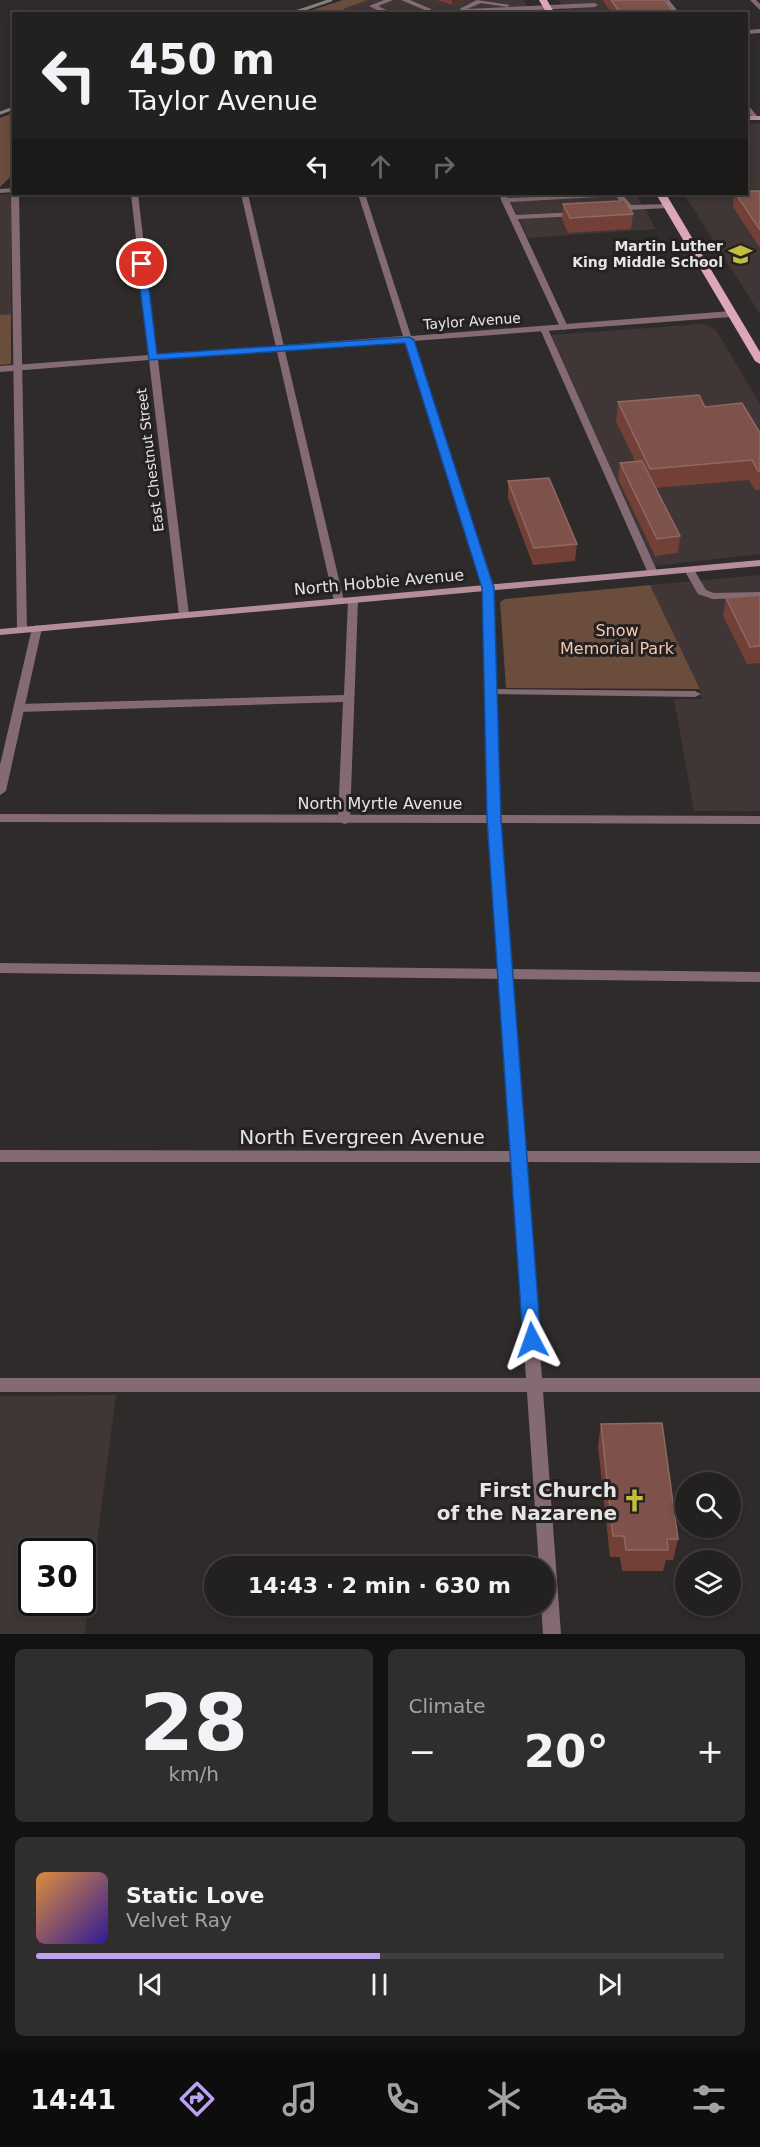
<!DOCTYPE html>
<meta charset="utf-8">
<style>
:root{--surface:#232020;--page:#2f2d2d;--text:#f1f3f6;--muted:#a3a3a5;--line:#403e3e;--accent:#bca0f2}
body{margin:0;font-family:"DejaVu Sans",sans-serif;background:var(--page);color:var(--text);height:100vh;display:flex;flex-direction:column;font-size:22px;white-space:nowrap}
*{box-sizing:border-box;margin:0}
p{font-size:20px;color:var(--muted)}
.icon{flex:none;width:33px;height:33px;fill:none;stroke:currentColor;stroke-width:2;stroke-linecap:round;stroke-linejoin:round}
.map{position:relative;height:1634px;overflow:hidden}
.side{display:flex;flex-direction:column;gap:15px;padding:15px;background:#131212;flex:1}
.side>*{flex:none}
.banner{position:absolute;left:12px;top:12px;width:736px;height:183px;border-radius:0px;box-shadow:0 3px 9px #0003,0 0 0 2px var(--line);background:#232020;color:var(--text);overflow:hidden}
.fabs{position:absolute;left:675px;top:1472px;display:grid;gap:12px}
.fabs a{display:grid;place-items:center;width:66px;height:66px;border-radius:50%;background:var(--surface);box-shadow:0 3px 9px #0003,0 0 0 2px var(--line);font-size:30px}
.speed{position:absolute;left:18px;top:1538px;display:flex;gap:12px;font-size:30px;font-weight:700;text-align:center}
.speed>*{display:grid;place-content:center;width:78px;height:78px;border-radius:50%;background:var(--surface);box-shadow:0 3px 9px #0003,0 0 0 2px var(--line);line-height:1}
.speed .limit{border:3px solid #111;border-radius:9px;background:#fff;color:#111}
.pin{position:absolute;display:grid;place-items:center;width:51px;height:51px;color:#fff;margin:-26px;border:3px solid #fff;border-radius:50%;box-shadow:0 2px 6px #0007}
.me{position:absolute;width:66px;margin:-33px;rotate:356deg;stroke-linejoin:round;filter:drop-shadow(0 0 4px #0008)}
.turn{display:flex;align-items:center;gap:21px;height:126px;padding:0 18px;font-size:27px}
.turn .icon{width:78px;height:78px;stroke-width:2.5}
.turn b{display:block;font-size:42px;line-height:51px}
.lanes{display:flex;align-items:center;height:57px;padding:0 18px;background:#0003;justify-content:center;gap:30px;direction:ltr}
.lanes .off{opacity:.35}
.big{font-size:45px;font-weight:700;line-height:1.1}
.side .widget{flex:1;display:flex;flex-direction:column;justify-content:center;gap:9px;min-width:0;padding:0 21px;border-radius:9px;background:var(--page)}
.side .dial{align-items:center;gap:0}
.dial b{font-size:78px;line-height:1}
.song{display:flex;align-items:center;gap:18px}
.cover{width:72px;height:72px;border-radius:9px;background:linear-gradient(135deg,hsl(30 70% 55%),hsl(250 70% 35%))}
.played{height:6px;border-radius:3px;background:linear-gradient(90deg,var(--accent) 50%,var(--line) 50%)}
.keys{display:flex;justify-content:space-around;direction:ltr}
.heat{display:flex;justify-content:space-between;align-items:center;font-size:33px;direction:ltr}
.side .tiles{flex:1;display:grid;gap:15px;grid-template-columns:1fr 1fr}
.widget:last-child{grid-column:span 2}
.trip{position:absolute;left:204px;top:1556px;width:351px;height:60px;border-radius:30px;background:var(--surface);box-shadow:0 3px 9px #0003,0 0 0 2px var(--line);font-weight:700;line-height:60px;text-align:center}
.menu{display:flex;height:96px;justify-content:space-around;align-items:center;background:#0e0d0d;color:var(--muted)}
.menu .icon{width:42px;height:42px}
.menu .current{color:var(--accent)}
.menu b{font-size:27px;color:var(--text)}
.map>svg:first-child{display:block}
</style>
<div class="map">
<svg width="760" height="1634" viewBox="0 0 760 1634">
<rect width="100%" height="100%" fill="#2f2b2b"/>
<path fill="#403636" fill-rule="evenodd" d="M368,0H523L531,13L353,14L342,9Z
M558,0H662L672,13H567Z
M760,123V314L684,194H747V124Z
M11,194V314L0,315V195Z
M507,194H636L656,229L528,238Z
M704,324L716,330L760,404V554L655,566L551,335Z
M760,575V811H694L674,699H701L700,689L650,585Z
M116,1395L85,1634H0V1396ZM32,1551H82V1602H32Z"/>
<path fill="#6b4d3d" d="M343,0H368L343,9L353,13H303Z
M13,113V174L0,187V118Z
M11,314V364L0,365V315Z
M650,585L700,689L506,688L500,602L505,599Z"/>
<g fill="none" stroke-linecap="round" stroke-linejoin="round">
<path fill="#846a73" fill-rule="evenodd" d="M384,0H393L378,6L395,14H385L369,6Z
M401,0H410L431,9V11L460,10L461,8L477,0L510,5L507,7L481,3L467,9L595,3L598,5L595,7L461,14H409L427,11Z
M663,0H669L680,14H673Z
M747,104L758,117V119H754L747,111Z
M14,192L19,194L27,630L22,633L17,630L11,194Z
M241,194H248L344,601L339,604L334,601Z
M500,194H506L508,198L622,194L631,205L668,204L672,206L668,208L627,210L622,212L618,210L624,206L616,196L510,202L516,215L578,212L582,214L578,216L518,219L568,327L564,330L560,327L501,200Z
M544,326L548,329L658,573L657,575H649L648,573L540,329Z
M689,567L693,568L706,590L714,593L760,592V598L713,599L698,594L684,570Z
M353,597L358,600L350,820L348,823L344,824L338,820L343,702L19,712L13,708L19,704L344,695L348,600Z
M491,689L695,691L701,694L695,697L487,694L485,692L487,690Z
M0,963L760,972V982L0,973Z
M0,1378H760V1392H0Z"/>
<path fill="#846a73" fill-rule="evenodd" d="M750,0H756L760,4V10Z
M760,29V33L747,34V30Z
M14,188V192L0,193V189Z
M131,194H138L157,355L403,336L358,194H365L411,336L731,311L735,314L731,317L413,341L493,588L500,815L760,816V824L500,823L525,1151H760V1163L526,1162L561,1634H543L541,1605H544V1566H539L511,1162H0V1150L510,1151L488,823L0,822V814L488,815L483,588L404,341L158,360L189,615L184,618L179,615L149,360L0,372V366L149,355Z
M37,625L42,628L6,791L0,795V765L32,628Z"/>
<path fill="#b58d9b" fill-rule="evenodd" d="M747,116H760V120H747Z
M760,560V566L0,635V629Z"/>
<path fill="#dca7bb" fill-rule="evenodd" d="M539,0H547L555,14H547Z
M656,194H666L760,352V364L755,361Z"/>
<path stroke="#838080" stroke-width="3" d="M290,14L331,0
M0,113L14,108"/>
</g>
<path fill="#724037" d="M437,0H467L452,5Z
M603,0H667V2L675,14H612Z
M760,191V248L733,207L734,194H747Z
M563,204L633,214L631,229L568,233L562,219Z
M618,402L705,407L760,433V490H755L749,480L655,488L680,536L678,553L655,556L618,479L620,463L635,461L616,421Z
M508,481L577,544L575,561L533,565L508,498Z
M760,595V663L747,664L723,616L726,598Z
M601,1424L678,1539L673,1560H666L663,1571H622L620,1557H610L598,1446Z"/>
<path fill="#52302a" d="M452,0H467L452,5Z"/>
<path fill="#7e524a" stroke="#8e6962" stroke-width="1.5" d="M611,0H665L675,14H621Z
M747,191H760V230L736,194H747Z
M624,199L633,214L570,218L563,204L620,201Z
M699,395L705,407L742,403L760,433V471H758L752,460L650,469L618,402Z
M642,461L680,536L657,539L620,463Z
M549,478L577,544L534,548L508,481Z
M760,595V646L750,647L726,598Z
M662,1423L678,1539H667L668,1550H626L624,1536H613L601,1424Z"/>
<path fill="#1a73e8" stroke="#114b97" stroke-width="1.5" d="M142,261L146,264L157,354L409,337L414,340L494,588L501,820L541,1340L538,1345L532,1347L526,1345L523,1340L487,820L482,588L405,343L149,360L137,264Z"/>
<defs>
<symbol id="school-bare" viewBox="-9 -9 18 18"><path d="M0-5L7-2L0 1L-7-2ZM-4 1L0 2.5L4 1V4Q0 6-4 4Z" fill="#c2bd3f" stroke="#252121" stroke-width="2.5" paint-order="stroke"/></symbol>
<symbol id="church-bare" viewBox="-9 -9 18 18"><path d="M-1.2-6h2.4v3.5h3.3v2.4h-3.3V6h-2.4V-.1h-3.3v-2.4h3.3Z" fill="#c2bd3f" stroke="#252121" stroke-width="2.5" paint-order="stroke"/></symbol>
</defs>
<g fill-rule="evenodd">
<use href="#school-bare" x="724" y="238" width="33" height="33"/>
<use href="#church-bare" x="618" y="1484" width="33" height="33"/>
</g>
<g text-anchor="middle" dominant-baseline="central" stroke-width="6" stroke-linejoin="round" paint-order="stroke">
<g font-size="14" font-weight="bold" fill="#e6e4e4" stroke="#252121" text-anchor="end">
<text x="723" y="246">Martin Luther<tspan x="723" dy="16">King Middle School</tspan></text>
</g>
<g font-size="14" fill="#e6e4e4" stroke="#252121">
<text transform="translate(472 321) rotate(-4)">Taylor Avenue</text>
<text transform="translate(150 460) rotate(-97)">East Chestnut Street</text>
</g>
<g font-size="16" fill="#e6e4e4" stroke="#252121">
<text transform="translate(379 582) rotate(-5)">North Hobbie Avenue</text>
<text x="380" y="803">North Myrtle Avenue</text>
</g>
<g font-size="16" fill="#f7c7ad" stroke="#252121">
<text x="617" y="630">Snow<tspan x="617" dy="18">Memorial Park</tspan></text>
</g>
<g font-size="20" fill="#e6e4e4" stroke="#252121">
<text x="362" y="1137">North Evergreen Avenue</text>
</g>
<g font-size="20" font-weight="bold" fill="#e6e4e4" stroke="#252121" text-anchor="end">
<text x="617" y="1490">First Church<tspan x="617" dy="23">of the Nazarene</tspan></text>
</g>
</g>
</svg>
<div class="fabs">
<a><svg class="icon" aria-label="search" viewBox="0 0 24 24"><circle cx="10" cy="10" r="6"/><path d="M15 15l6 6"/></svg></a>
<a><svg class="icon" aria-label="layers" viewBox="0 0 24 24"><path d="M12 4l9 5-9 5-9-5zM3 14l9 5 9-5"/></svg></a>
</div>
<div class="speed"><div class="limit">30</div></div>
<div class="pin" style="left:142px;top:264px;background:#d93025"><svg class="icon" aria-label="arrive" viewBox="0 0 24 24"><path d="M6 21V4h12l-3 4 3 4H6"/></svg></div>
<svg class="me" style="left:532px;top:1340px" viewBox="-20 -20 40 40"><path d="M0-17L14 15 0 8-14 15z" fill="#1a73e8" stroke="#fff" stroke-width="4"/></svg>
<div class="trip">14:43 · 2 min · 630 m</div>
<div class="banner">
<div class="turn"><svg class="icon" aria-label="left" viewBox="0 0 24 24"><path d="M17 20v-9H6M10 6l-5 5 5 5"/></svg><div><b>450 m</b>Taylor Avenue</div></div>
<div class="lanes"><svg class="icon" aria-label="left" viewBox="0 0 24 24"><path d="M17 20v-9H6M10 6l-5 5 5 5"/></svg><svg class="icon off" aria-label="ahead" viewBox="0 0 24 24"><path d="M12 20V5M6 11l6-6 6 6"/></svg><svg class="icon off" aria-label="right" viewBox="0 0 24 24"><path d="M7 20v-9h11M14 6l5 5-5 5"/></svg></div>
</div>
</div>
<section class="side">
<div class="tiles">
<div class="widget dial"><b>28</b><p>km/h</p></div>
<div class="widget"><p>Climate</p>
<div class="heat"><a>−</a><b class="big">20°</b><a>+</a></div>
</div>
<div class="widget">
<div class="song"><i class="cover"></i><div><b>Static Love</b><p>Velvet Ray</p></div></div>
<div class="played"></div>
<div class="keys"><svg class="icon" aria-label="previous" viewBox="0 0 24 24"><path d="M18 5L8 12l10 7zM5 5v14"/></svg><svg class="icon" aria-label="pause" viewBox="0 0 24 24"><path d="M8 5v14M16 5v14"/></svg><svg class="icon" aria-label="next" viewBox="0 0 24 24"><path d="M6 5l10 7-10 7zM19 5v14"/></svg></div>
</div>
</div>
</section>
<nav class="menu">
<b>14:41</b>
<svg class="icon current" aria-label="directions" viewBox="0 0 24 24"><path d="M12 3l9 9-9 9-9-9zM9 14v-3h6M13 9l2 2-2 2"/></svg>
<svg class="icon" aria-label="music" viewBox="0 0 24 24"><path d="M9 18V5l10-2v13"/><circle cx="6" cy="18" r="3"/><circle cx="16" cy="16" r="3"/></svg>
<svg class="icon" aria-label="phone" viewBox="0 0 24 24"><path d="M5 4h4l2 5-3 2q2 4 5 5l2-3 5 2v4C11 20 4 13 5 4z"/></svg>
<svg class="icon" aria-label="climate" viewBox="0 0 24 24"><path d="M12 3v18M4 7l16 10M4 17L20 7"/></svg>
<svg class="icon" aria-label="car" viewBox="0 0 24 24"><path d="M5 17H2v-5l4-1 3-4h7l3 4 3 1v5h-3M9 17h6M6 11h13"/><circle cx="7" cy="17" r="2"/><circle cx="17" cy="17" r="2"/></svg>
<svg class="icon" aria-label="filters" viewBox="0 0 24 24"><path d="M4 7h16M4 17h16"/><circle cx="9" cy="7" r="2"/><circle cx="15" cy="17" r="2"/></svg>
</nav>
